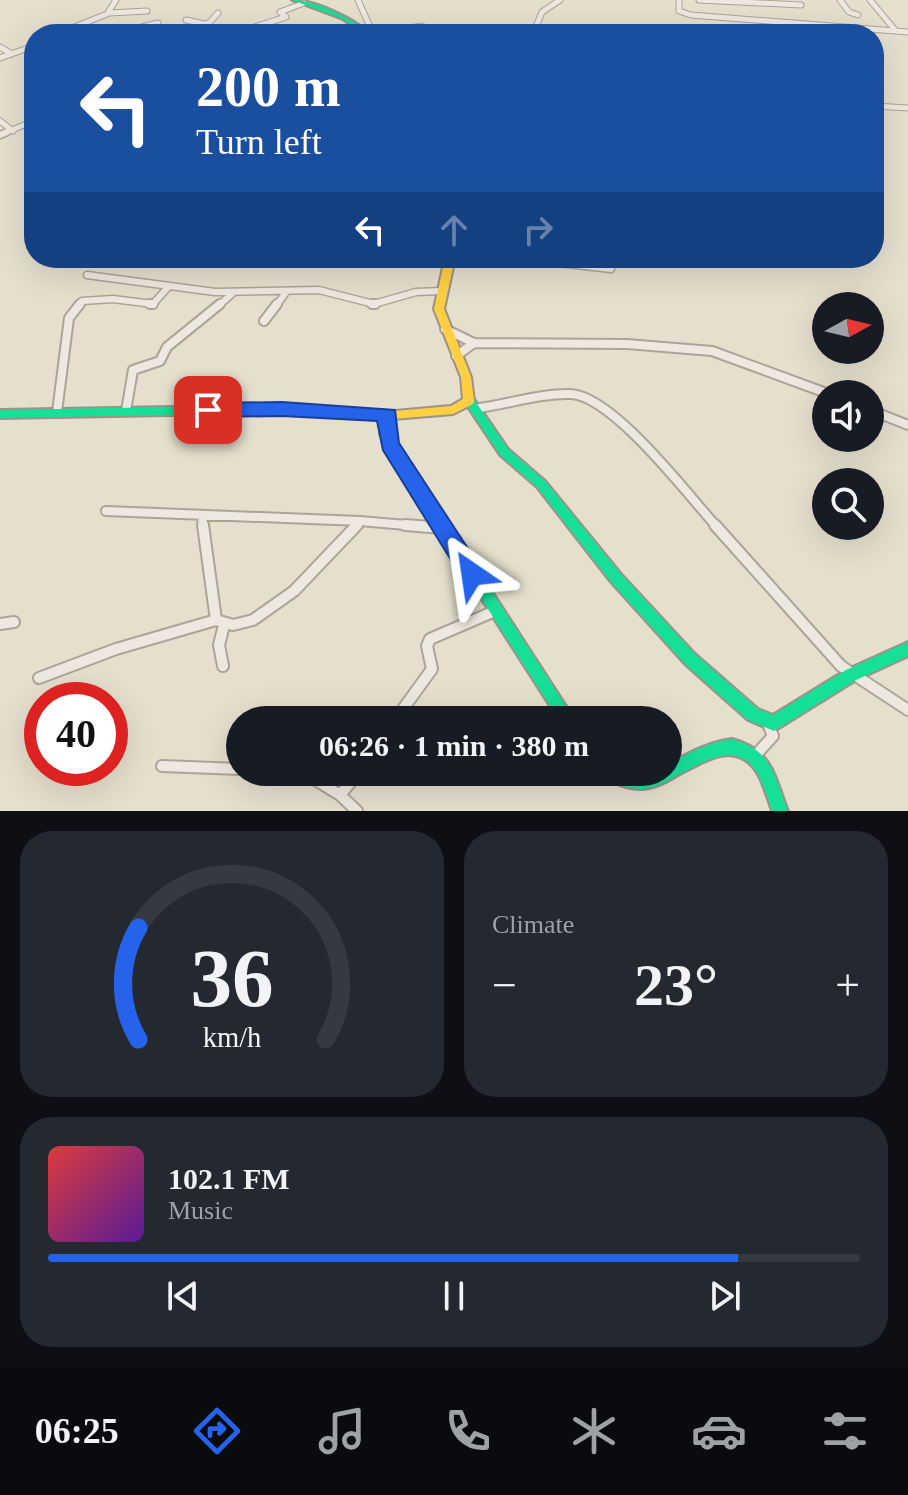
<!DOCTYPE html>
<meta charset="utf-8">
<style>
:root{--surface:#171b24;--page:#242831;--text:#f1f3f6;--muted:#9ea1a6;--line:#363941;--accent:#2563eb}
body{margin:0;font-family:"Times New Roman",serif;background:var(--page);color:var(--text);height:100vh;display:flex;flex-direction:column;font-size:30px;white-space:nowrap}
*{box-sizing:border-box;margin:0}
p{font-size:26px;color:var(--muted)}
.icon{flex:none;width:44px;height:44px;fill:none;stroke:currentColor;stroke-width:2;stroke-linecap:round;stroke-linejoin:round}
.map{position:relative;height:811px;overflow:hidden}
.details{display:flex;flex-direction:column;gap:20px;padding:20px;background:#0d0f14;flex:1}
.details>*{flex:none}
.top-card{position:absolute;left:24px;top:24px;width:860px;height:244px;border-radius:32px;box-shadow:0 8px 32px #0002;background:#1a4fa0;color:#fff;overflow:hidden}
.needle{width:52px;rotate:82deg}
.controls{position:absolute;left:812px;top:292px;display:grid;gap:16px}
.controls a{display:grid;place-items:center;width:72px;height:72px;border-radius:50%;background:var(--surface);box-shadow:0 8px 32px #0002;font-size:40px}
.speed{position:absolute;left:24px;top:682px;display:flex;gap:16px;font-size:40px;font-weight:700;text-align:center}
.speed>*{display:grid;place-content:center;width:104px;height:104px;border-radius:50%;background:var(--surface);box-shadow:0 8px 32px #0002;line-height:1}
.speed .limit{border:12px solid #d22;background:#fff;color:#111}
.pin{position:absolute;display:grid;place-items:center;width:68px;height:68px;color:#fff;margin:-34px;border-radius:16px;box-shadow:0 4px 12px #0006}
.me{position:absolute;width:88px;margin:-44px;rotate:328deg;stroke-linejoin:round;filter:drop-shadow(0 0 6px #0008)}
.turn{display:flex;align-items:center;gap:28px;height:168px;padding:0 40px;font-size:36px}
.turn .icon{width:104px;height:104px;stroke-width:2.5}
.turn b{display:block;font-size:56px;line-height:68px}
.lanes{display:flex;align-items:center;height:76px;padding:0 40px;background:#0003;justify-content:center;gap:40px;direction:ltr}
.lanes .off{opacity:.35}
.big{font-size:60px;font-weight:800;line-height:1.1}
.details .tile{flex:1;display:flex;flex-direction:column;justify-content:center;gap:12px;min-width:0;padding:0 28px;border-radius:32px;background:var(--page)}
.details .dial{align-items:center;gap:0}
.dial svg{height:208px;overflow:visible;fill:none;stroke:var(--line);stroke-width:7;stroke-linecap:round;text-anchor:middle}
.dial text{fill:var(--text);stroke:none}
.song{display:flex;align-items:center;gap:24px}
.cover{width:96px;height:96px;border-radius:12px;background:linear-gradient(135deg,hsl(0 70% 55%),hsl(270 70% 35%))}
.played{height:8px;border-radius:4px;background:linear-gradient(90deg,var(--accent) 85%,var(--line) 85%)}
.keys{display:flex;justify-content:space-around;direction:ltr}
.heat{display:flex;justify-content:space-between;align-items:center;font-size:44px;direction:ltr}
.details .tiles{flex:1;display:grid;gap:20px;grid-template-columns:1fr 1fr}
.tile:last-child{grid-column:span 2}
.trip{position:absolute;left:226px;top:706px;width:456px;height:80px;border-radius:40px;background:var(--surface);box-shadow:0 8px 32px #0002;font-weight:800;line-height:80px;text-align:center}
.dock{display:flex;height:128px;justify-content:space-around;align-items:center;background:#090b0e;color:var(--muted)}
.dock .icon{width:56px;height:56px}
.dock .on{color:var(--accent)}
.dock b{font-size:36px;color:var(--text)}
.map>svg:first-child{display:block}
</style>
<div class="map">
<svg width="908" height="811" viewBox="0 0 908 811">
<rect width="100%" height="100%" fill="#e6dfce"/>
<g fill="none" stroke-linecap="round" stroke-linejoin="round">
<defs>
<path id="street-far3" d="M358,0L371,29L364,34
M679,0V11L691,15L908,32
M699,0L801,5
M840,0L849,12L858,15
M870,0L895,30
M109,13L147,11
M186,20L204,24
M268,23L279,30L268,34
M239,32L286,17L280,12L304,3
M57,34L107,14L116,0
M114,34L158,23
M183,34L210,22L218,13
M370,34L422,26
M533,34L542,12L560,0
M0,47L12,54
M0,58L34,46
M874,106L908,108
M0,121L13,131
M2,134L34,121"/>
<path id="street-far2" d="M0,135L7,132
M514,258L611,269
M87,275L215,292L319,290L374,304L416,292L441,291
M78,306L82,301L113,299L153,304L169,286
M218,306L233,293
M276,306L287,291"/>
<path id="street-far1" d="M150,304H153
M372,304H375
M264,321L277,304
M445,329L474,343L627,344L712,351L829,394
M456,356L474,343
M479,408C508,404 542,393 571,394C613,396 688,495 717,527
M870,410L908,425
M126,411L133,370L160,361L167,347L220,304
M57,412L69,318L80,304
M106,511L360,521
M202,515L203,527
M355,527L360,521L429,527"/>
<path id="street" d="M203,525L216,620
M405,525L443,528
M715,525L841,666L908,710
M0,624L14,622
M223,666L219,645L224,625
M39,678L116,649L216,620L233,625L253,620L294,591L357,525
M395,720L432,669L427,646L430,639L495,611
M754,757L773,736L768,724
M162,766L240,769
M282,772L306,774L340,795
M357,811L340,795L359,772"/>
<path id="fast" d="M292,0C316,0 353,19 371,34H364L343,19Z
M469,397L473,398L508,449L545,481L621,574L695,654L758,709L773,715L846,670L908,642V656L856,680L774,731L748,720L685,664L611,582L537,487L500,455L464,401Z
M282,405L388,411L392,412L394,415L392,418L388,419L282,413L0,418V410Z
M482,582L487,584L575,720H559L477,592L475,588L477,584Z
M732,739C773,750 774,776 788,811H772C768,799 764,787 759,776C738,738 706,761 678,775C668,781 656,788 643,789C629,790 615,783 601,778L599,772H668V764C689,753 708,742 732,739Z"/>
<path id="slow" d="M445,258H455L444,309L471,377L474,401L473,404L453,414L393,419L392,434L400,452L487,584L489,588L487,592L482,594L477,592L391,457L380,434L384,412L451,406L463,399L461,377L434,309Z"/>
</defs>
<use href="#street-far3" stroke="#aca496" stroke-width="7"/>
<use href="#street-far2" stroke="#aca496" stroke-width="9"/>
<use href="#street-far1" stroke="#aca496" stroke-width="12"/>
<use href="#street" stroke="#aca496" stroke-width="14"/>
<use href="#fast" stroke="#9b9387" stroke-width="4"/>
<use href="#slow" stroke="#9b9387" stroke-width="4"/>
<use href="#street-far3" stroke="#eee9e0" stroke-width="5"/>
<use href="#street-far2" stroke="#eee9e0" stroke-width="6"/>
<use href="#street-far1" stroke="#eee9e0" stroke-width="8"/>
<use href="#street" stroke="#eee9e0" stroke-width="10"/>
<use href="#fast" fill="#16e098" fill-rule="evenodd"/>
<use href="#slow" fill="#ffcf43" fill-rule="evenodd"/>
</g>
<path fill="#2563eb" stroke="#184099" stroke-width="2" d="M282,402L395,410L399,443L480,567L483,574L480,581L472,583L464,581L383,450L377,421L282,416L208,417L198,410L208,403Z"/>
</svg>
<div class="controls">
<a><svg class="needle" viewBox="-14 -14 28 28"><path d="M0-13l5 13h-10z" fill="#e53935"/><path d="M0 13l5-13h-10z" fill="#9ea1a6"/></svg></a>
<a><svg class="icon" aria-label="sound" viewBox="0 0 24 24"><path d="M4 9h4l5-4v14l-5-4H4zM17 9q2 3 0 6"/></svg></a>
<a><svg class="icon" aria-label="search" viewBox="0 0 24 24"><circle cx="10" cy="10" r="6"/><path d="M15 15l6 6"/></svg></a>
</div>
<div class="speed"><div class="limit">40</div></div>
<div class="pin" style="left:208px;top:410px;background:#d93025"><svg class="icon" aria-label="arrive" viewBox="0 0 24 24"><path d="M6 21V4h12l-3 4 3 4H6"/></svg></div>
<svg class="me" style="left:472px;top:574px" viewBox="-20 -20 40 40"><path d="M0-17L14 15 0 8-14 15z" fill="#2563eb" stroke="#fff" stroke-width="4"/></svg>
<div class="trip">06:26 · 1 min · 380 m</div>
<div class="top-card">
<div class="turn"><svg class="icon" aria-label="left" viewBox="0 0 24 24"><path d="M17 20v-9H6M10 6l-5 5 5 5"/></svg><div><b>200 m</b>Turn left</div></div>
<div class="lanes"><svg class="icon" aria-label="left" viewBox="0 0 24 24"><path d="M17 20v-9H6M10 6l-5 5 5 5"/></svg><svg class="icon off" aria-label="ahead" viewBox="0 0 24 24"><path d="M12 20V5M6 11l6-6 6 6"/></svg><svg class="icon off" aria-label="right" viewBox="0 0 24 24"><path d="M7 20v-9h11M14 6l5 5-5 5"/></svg></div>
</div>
</div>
<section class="details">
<div class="tiles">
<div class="tile dial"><svg viewBox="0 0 100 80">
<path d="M14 69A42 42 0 1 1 86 69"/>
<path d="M14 69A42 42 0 0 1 14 26" stroke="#2563eb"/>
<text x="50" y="56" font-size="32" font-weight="700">36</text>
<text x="50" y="72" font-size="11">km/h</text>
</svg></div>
<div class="tile"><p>Climate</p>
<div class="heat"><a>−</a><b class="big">23°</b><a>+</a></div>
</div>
<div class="tile">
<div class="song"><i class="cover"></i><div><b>102.1 FM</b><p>Music</p></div></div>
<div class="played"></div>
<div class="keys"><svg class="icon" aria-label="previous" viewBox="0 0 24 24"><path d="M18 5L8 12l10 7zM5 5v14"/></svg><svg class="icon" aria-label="pause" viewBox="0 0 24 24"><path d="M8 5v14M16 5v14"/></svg><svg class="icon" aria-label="next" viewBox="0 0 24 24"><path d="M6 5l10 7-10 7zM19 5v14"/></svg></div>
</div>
</div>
</section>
<nav class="dock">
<b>06:25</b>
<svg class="icon on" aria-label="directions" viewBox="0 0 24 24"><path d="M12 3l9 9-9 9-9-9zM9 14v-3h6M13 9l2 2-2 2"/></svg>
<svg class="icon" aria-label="music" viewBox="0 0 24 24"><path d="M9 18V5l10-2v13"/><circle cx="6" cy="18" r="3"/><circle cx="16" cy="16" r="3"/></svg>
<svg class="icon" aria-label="phone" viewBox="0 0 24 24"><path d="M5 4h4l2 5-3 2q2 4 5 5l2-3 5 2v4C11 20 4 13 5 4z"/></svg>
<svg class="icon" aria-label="climate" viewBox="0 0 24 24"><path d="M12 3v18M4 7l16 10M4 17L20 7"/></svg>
<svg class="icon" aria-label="car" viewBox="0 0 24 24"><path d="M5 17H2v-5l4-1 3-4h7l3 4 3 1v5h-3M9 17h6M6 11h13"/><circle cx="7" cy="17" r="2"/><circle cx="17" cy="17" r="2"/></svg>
<svg class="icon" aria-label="filters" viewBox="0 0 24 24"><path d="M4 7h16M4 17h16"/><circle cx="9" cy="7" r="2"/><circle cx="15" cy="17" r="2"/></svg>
</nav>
